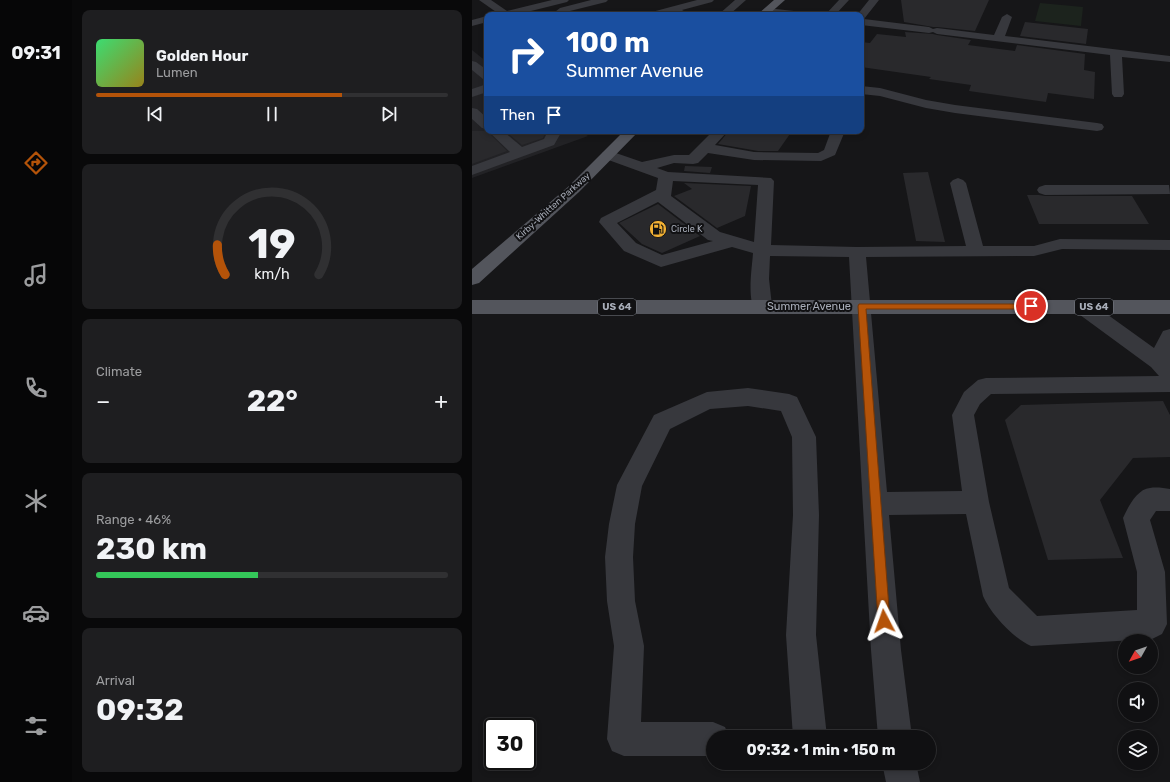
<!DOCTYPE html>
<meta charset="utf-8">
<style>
:root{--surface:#101012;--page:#1e1e20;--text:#f1f3f6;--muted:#9c9d9f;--line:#303032;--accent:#b45309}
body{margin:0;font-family:Rubik,sans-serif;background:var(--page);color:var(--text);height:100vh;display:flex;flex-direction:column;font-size:15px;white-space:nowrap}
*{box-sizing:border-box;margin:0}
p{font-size:13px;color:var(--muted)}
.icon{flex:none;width:22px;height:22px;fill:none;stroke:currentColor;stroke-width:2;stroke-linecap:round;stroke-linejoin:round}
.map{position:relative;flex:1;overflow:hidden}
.sheet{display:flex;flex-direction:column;gap:10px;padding:10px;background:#09090a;width:400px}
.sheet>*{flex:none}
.hud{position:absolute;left:12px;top:12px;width:380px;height:122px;border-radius:8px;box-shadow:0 2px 6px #0003,0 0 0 1px var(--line);background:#1a4fa0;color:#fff;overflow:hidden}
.needle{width:26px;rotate:230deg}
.tools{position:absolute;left:646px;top:634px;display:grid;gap:8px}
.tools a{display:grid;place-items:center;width:40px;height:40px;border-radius:50%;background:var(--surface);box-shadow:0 2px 6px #0003,0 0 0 1px var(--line);font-size:20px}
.speed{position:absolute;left:12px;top:718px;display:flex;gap:8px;font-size:20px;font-weight:700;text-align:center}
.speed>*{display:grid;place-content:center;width:52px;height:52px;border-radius:50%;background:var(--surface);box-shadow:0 2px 6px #0003,0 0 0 1px var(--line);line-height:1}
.speed .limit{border:2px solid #111;border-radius:6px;background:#fff;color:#111}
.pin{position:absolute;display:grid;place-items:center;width:34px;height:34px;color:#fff;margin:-17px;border:2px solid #fff;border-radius:50%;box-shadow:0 1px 4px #0007}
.me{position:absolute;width:44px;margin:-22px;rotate:356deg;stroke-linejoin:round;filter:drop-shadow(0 0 3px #0008)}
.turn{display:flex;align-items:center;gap:14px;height:84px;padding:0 16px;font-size:18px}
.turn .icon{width:52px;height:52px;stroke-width:2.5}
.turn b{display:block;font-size:28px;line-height:34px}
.then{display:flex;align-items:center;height:38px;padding:0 16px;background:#0003;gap:8px;font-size:15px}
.big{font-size:30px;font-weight:700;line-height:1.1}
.sheet .card{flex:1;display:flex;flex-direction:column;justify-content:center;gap:6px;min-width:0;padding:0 14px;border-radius:8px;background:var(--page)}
.sheet .dial{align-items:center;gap:0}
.dial svg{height:104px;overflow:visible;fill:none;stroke:var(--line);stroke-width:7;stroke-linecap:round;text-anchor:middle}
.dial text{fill:var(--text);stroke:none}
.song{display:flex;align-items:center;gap:12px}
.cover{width:48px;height:48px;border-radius:6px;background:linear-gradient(135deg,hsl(140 70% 55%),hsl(50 70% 35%))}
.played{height:4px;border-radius:2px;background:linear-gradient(90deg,var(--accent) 70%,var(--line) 70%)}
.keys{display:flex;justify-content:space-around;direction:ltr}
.heat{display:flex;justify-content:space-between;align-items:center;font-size:22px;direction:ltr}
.charge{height:6px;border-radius:3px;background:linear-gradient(90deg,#34c759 46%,var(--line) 0)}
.trip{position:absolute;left:234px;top:730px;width:230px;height:40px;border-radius:20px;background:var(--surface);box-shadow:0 2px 6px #0003,0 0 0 1px var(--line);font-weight:700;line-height:40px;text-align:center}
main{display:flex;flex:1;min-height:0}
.dock{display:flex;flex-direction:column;width:72px;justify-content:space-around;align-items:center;background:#060607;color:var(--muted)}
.dock .icon{width:28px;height:28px}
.dock .selected{color:var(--accent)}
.dock b{font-size:18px;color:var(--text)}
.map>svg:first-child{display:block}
</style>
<main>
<nav class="dock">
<b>09:31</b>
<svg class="icon selected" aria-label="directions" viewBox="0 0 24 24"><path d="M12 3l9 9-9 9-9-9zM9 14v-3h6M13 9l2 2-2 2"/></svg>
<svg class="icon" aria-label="music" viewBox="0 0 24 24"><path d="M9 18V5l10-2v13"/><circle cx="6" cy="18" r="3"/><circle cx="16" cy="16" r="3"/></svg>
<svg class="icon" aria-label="phone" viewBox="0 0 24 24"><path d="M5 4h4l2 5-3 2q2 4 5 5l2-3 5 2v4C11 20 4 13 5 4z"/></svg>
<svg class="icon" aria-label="climate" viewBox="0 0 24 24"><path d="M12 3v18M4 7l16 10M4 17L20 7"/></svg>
<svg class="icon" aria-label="car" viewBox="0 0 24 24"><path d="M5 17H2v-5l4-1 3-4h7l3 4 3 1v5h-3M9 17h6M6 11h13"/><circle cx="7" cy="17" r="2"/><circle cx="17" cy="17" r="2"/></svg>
<svg class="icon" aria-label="filters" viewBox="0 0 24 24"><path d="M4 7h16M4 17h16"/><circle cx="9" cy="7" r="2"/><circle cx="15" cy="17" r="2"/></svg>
</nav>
<section class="sheet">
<div class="card">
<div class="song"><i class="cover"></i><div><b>Golden Hour</b><p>Lumen</p></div></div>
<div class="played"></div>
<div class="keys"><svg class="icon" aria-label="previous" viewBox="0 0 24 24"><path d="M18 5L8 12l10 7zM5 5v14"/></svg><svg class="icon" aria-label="pause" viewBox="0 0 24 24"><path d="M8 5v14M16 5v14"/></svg><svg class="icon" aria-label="next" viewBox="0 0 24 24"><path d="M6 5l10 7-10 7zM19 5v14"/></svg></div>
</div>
<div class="card dial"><svg viewBox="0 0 100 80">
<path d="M14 69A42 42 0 1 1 86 69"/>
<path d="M14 69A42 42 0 0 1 8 46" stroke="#b45309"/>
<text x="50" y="56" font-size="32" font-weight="700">19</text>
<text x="50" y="72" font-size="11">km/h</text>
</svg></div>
<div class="card"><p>Climate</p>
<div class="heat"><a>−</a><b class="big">22°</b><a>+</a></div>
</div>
<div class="card"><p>Range · 46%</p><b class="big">230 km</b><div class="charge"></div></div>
<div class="card"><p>Arrival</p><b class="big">09:32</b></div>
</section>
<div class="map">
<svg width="698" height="782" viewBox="0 0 698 782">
<rect width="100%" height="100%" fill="#161618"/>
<path fill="#222225" d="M0,50L15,62V131H108L116,136L0,178Z"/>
<path fill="#1c231d" d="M568,3L611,7L609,26L563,21Z"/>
<path fill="#29292c" d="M429,0H517L503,31L465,27H461L432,22Z
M553,22L616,29L614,44L548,36Z
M433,32L461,34L465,35L499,40L496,45L543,51L545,45L613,54L612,70L623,72L622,99L576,93L574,102L497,91L499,85L457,79L459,77L389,67V42L398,43L405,34L434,37Z
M0,131H15L35,151L0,164Z
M33,131H74L71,138L50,145Z
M257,131H320L306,151H286L246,144Z
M213,166L240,167L238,173L212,171Z
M456,172L473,242L444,241L431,173Z
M212,183L279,186L273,216L245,228L202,196L220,189Z
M555,195H567L573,196H660L677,224H567Z
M186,204L228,236L190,253L170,244L147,223Z
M691,401L698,415V457L661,458L628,500L651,558L576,560L533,420L549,405Z"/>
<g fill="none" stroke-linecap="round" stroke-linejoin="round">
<path fill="#37383d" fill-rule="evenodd" d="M7,0H19L35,11L80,0H97L95,2L43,15H26L27,14Z
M119,0H136L134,2L94,12L90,15H79L88,8Z
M225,0H242L240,2L210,10L219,15H206L200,12L191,15H175L176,13Z
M263,0H274L257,15H246Z
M367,0H377L363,15H353Z
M397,0H407L392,19L457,27L461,29L465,28L522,35L530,17L535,14L540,17L533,36L698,56V62L650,57L652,94L650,97H642L640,94L638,55L465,34L461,32L457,33L389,25V15H385Z
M295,8L331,12L336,15H304L292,13L290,11Z
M15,16V22L0,26V20Z
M0,61L4,62L15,70V80L11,79L0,70Z
M15,84V92L0,97V89Z
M389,86L408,88L454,100L483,105L625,123L630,124L632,127L630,130L625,131L483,113L454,108L408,96L389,94Z
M0,108L5,109L15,118V129L10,128L0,119Z
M16,131H31L50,147L72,139L76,131H90L82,145L0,175V166L38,152Z
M241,131H256L243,145L282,152L346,153L352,150L359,131H373L363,155L349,161L282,160L236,153L226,163L221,164L202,163L185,168L196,172L299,178L302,181L299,245L385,247L494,246L478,183L481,180L486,178L491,180L494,183L511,246H562L588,239L698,240V250L590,249L562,256L394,257L415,492L490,491L480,415L492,392L506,380L514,378L687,376L679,367L604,312L601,307L604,302L611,300L618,302L682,348L691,331L698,329V392L519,394L508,404L502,415L517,502L537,588L565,616L665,610V572L651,518C656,507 665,489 678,488C684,487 692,488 698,489V511H684L678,520L693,572L695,624L690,634L680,639L559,646C542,639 518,613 511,596L494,514L417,515L429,650L440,737H406L399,650L377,257L298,256L297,279L300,306L297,311L290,313L283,311C275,297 280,268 281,253L260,247L189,267L152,251L127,222L129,218L184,190L186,178L131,158L129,155L131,152L136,151L141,152L170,162L202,155H217ZM201,181L286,185L282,242L248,232L199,196ZM186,202L236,240L241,241L190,255L164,243L145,223Z
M573,185H697L698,194L573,195L567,193L565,190L567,187Z
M276,388L317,394L325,397L344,437L347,515L344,635L355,737H321L314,635L321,515L320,437L309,411L276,406L238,409L198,429L170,486L163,524L161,557L163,601L172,646L169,722H241L253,727L257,737H241V756H152L140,751L135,739L142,646L135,601L133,557L137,524L145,485L182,415L235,392Z
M410,763H444L448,782H414Z"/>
<path fill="#53555c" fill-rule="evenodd" d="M302,0H313L296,15H285Z
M152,131H167L107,192L7,283L0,285V269L97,186Z
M0,300H698V314H0Z"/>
</g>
<path fill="#b45309" stroke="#753606" d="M387,304H559L563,306L559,309H394L418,621L416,625L412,627L407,625L406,621L386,306Z"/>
<defs>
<symbol id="fuel-disc" viewBox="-11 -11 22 22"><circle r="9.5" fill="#f2b134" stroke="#111113"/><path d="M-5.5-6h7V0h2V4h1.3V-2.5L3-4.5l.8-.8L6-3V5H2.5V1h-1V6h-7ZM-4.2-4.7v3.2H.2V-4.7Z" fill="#111"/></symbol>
</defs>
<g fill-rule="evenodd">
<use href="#fuel-disc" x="176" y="219" width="20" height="20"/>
</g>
<g text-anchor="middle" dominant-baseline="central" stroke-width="4" stroke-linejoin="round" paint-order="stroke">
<g font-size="9" fill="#a8adb8" stroke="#111113">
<text transform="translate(81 206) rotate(-42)">Kirby-Whitten Parkway</text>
</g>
<g font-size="9" fill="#a8adb8" stroke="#111113" text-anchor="start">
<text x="199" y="229">Circle K</text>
</g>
<g fill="#111113" stroke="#7b7e86" stroke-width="1">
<rect x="126" y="299" width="38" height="16" rx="3"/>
<rect x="603" y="299" width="38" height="16" rx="3"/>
</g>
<g font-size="10" font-weight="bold" fill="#a8adb8">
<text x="145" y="307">US 64</text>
<text x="622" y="307">US 64</text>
</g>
<g font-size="11" fill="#a8adb8" stroke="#111113">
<text x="337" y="306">Summer Avenue</text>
</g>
</g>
</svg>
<div class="tools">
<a><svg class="needle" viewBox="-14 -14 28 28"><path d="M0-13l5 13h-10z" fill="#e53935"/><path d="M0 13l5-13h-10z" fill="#9c9d9f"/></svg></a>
<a><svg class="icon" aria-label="sound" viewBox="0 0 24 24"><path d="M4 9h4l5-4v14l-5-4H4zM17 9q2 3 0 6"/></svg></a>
<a><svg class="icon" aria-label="layers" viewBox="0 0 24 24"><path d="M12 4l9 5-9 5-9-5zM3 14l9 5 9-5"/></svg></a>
</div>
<div class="speed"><div class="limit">30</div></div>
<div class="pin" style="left:559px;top:306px;background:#d93025"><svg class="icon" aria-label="arrive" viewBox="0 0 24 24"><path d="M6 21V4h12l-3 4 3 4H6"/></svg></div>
<svg class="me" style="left:412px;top:621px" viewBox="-20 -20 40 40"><path d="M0-17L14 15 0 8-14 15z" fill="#b45309" stroke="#fff" stroke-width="4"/></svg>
<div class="trip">09:32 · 1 min · 150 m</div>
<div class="hud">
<div class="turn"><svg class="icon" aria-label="right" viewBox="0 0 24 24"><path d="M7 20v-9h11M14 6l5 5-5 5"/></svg><div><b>100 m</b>Summer Avenue</div></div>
<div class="then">Then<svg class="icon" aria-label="arrive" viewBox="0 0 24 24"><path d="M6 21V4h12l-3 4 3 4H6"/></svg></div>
</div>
</div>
</main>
